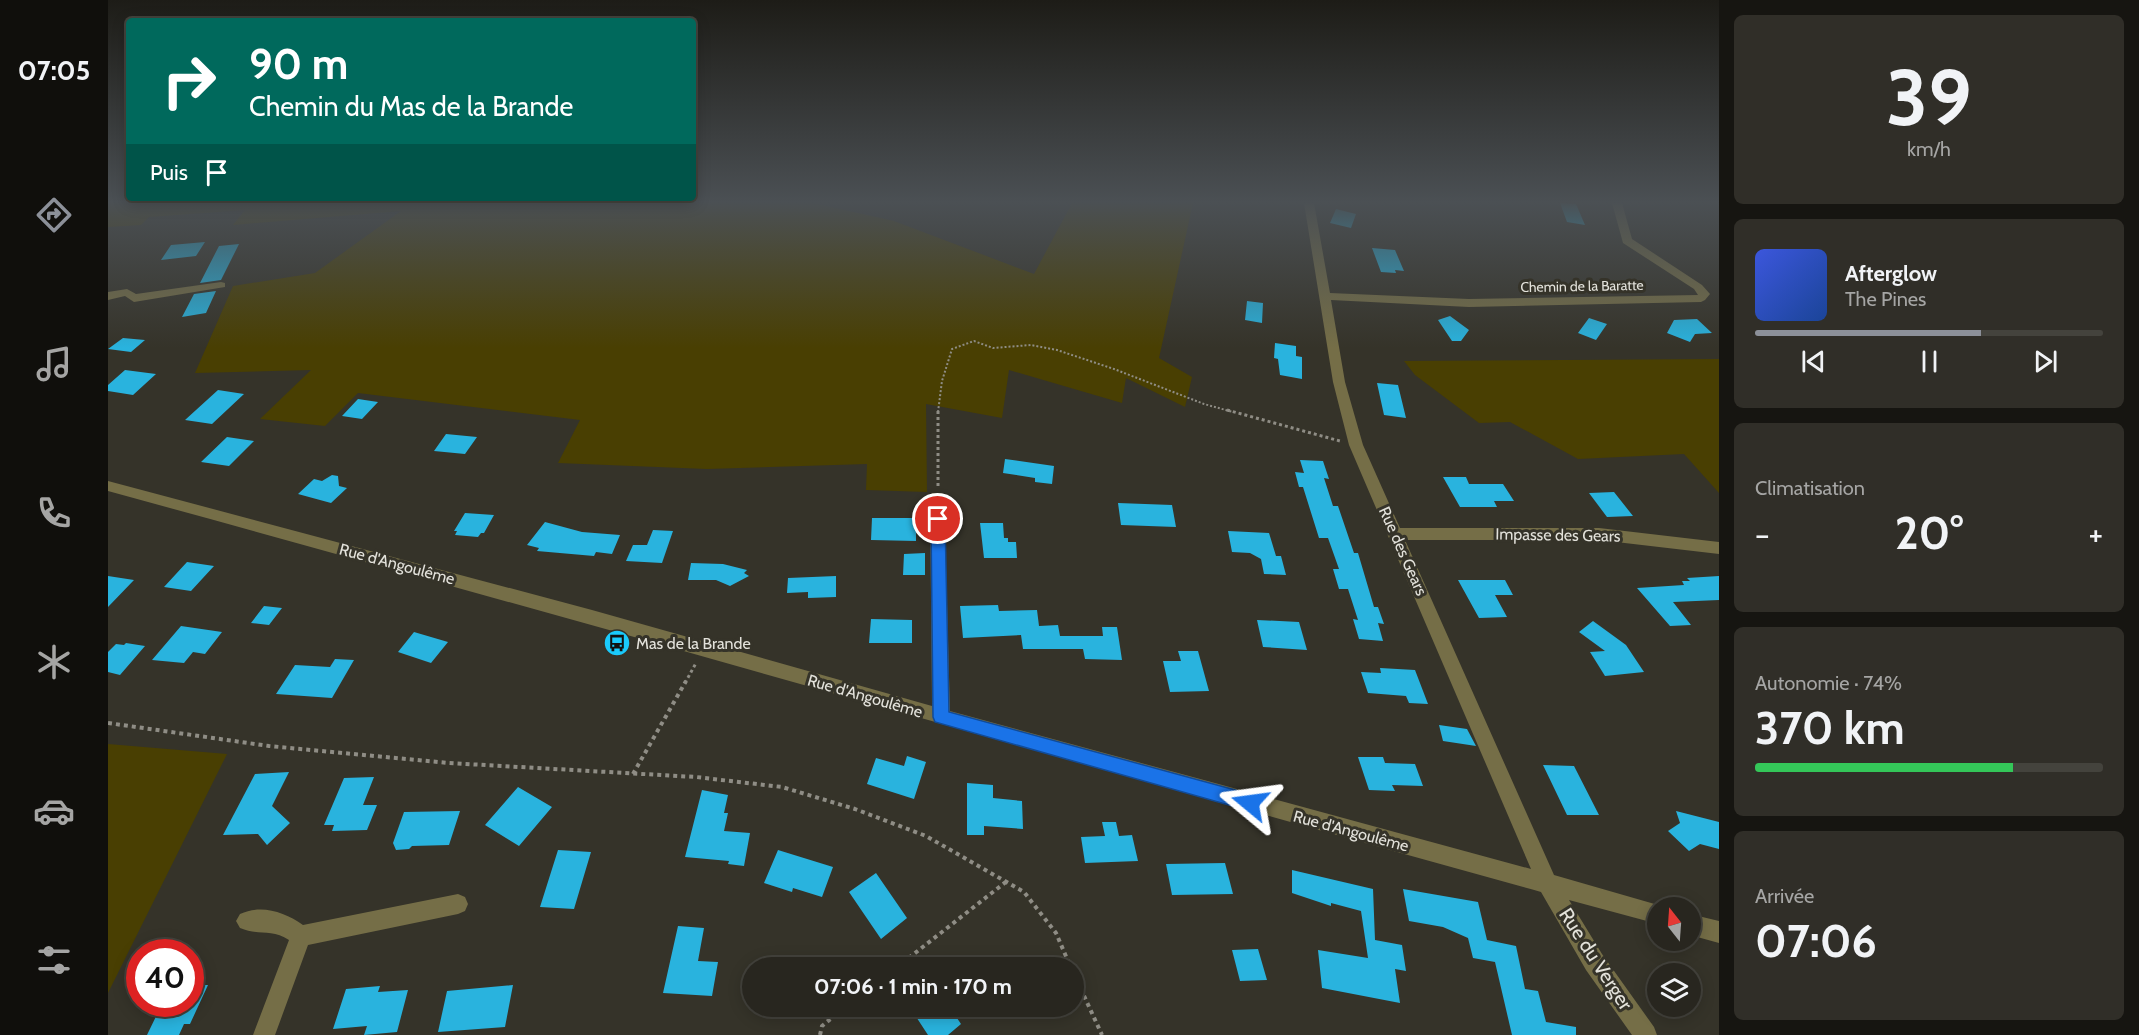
<!DOCTYPE html>
<html lang="fr">
<meta charset="utf-8">
<style>
:root{--surface:#28261f;--page:#302e28;--text:#f1f3f6;--muted:#a5a5a4;--line:#44433d;--accent:#8c9099}
body{margin:0;font-family:Cabin,sans-serif;background:var(--page);color:var(--text);height:100vh;display:flex;flex-direction:column;font-size:22px;white-space:nowrap}
*{box-sizing:border-box;margin:0}
p{font-size:20px;color:var(--muted)}
.icon{flex:none;width:33px;height:33px;fill:none;stroke:currentColor;stroke-width:2;stroke-linecap:round;stroke-linejoin:round}
.map{position:relative;flex:1;overflow:hidden}
.sheet{display:flex;flex-direction:column;gap:15px;padding:15px;background:#161511;width:420px}
.sheet>*{flex:none}
.hud{position:absolute;left:18px;top:18px;width:570px;height:183px;border-radius:6px;box-shadow:0 3px 15px #0003,0 0 0 2px var(--line);background:#00695c;color:#fff;overflow:hidden}
.needle{width:39px;rotate:343deg}
.tools{position:absolute;left:1539px;top:897px;display:grid;gap:12px}
.tools a{display:grid;place-items:center;width:54px;height:54px;border-radius:50%;background:var(--surface);box-shadow:0 3px 15px #0003,0 0 0 2px var(--line);font-size:30px}
.speed{position:absolute;left:18px;top:939px;display:flex;gap:12px;font-size:30px;font-weight:700;text-align:center}
.speed>*{display:grid;place-content:center;width:78px;height:78px;border-radius:50%;background:var(--surface);box-shadow:0 3px 15px #0003,0 0 0 2px var(--line);line-height:1}
.speed .limit{border:9px solid #d22;background:#fff;color:#111}
.pin{position:absolute;display:grid;place-items:center;width:51px;height:51px;color:#fff;margin:-26px;border:3px solid #fff;border-radius:50%;box-shadow:0 2px 6px #0007}
.me{position:absolute;width:66px;margin:-33px;rotate:286deg;stroke-linejoin:round;filter:drop-shadow(0 0 4px #0008)}
.turn{display:flex;align-items:center;gap:21px;height:126px;padding:0 24px;font-size:27px}
.turn .icon{width:78px;height:78px;stroke-width:2.5}
.turn b{display:block;font-size:42px;line-height:51px}
.then{display:flex;align-items:center;height:57px;padding:0 24px;background:#0003;gap:12px;font-size:22px}
.big{font-size:45px;font-weight:700;line-height:1.1}
.sheet .widget{flex:1;display:flex;flex-direction:column;justify-content:center;gap:9px;min-width:0;padding:0 21px;border-radius:9px;background:var(--page)}
.sheet .dial{align-items:center;gap:0}
.dial b{font-size:78px;line-height:1}
.song{display:flex;align-items:center;gap:18px}
.cover{width:72px;height:72px;border-radius:9px;background:linear-gradient(135deg,hsl(230 70% 55%),hsl(220 70% 35%))}
.played{height:6px;border-radius:3px;background:linear-gradient(90deg,var(--accent) 65%,var(--line) 65%)}
.keys{display:flex;justify-content:space-around;direction:ltr}
.heat{display:flex;justify-content:space-between;align-items:center;font-size:33px;direction:ltr}
.charge{height:9px;border-radius:4px;background:linear-gradient(90deg,#34c759 74%,var(--line) 0)}
.trip{position:absolute;left:634px;top:957px;width:342px;height:60px;border-radius:30px;background:var(--surface);box-shadow:0 3px 15px #0003,0 0 0 2px var(--line);font-weight:700;line-height:60px;text-align:center}
main{display:flex;flex:1;min-height:0}
.tabs{display:flex;flex-direction:column;width:108px;justify-content:space-around;align-items:center;background:#100f0c;color:var(--muted)}
.tabs .icon{width:42px;height:42px}
.tabs .on{color:var(--accent)}
.tabs b{font-size:27px;color:var(--text)}
.map>svg:first-child{display:block}
</style>
<main>
<nav class="tabs">
<b>07:05</b>
<svg class="icon on" aria-label="directions" viewBox="0 0 24 24"><path d="M12 3l9 9-9 9-9-9zM9 14v-3h6M13 9l2 2-2 2"/></svg>
<svg class="icon" aria-label="music" viewBox="0 0 24 24"><path d="M9 18V5l10-2v13"/><circle cx="6" cy="18" r="3"/><circle cx="16" cy="16" r="3"/></svg>
<svg class="icon" aria-label="phone" viewBox="0 0 24 24"><path d="M5 4h4l2 5-3 2q2 4 5 5l2-3 5 2v4C11 20 4 13 5 4z"/></svg>
<svg class="icon" aria-label="climate" viewBox="0 0 24 24"><path d="M12 3v18M4 7l16 10M4 17L20 7"/></svg>
<svg class="icon" aria-label="car" viewBox="0 0 24 24"><path d="M5 17H2v-5l4-1 3-4h7l3 4 3 1v5h-3M9 17h6M6 11h13"/><circle cx="7" cy="17" r="2"/><circle cx="17" cy="17" r="2"/></svg>
<svg class="icon" aria-label="filters" viewBox="0 0 24 24"><path d="M4 7h16M4 17h16"/><circle cx="9" cy="7" r="2"/><circle cx="15" cy="17" r="2"/></svg>
</nav>
<div class="map">
<svg width="1611" height="1035" viewBox="0 0 1611 1035">
<rect width="100%" height="100%" fill="#353329"/>
<path fill="#493f02" d="M0,203H705L786,221L926,274L964,203H1085L1051,358L1084,377L1077,407L1018,378L1014,403L901,370L894,418L818,404L819,492L758,490L759,464L599,469L450,463L472,420L250,393L217,426L152,419L203,370L87,373L125,286L207,273L293,211L125,225L137,210L41,217L33,225L0,227Z
M1611,359V493L1576,454L1470,459L1402,422L1371,423L1307,375L1296,361Z
M0,744L119,754L0,993Z"/>
<path fill="#29b3de" d="M1452,203L1468,204L1477,225L1459,222Z
M1228,209L1248,214L1243,228L1222,223Z
M97,242L88,256L53,260L63,245Z
M131,244L113,280L92,283L111,246Z
M1264,248L1287,250L1296,271L1287,270L1288,273L1273,272Z
M108,291L98,313L74,317L86,294Z
M1139,301L1155,303L1154,323L1137,320Z
M1342,316L1361,330L1353,341H1344L1330,320Z
M1481,318L1499,324L1488,340L1470,333Z
M1589,319L1604,333L1587,334L1582,342L1559,333L1566,320Z
M15,338L37,340L23,352L0,349Z
M1167,343L1188,346V356L1194,357V379L1172,375L1170,359L1166,358Z
M17,370L48,374L25,395L0,391V385Z
M1269,383L1290,385L1298,418L1276,415Z
M110,390L136,394L104,424L77,420Z
M250,399L270,402L254,419L234,416Z
M338,434L369,437L357,454L326,451Z
M119,437L146,441L121,466L93,462Z
M897,459L946,466L944,484L927,482V478L895,473Z
M1192,460L1215,461L1221,479L1216,478L1225,506H1230L1246,553H1250L1266,607H1270L1276,624L1270,623L1275,641L1251,639L1245,619L1250,620L1240,589H1231L1225,569H1231L1220,538H1211L1195,487H1191L1187,472L1196,473Z
M224,475L230,476L231,486L239,488L223,503L190,494L206,479L214,481Z
M1335,477H1358L1361,484H1395L1406,501H1386L1389,507H1352Z
M1506,492L1525,516L1499,517L1481,493Z
M1010,503L1064,505L1068,527L1013,525Z
M357,513L386,515L376,533H373L370,537L347,535L349,531H346Z
M764,518H808V541L763,540Z
M437,522L474,532L512,535L504,554L488,552L486,556L429,551L431,548L419,545Z
M872,523H895L896,538H900V542H908L909,558H876Z
M545,530L565,531L554,563L518,561L525,545H539Z
M1120,531L1161,533L1168,556H1173L1178,575L1156,574L1153,559L1142,553L1124,552Z
M817,553V575H795L796,554Z
M79,562L106,566L83,591L56,587Z
M583,563L615,564L639,570L636,573L641,576L622,586L608,580H580Z
M0,576L26,580L0,607Z
M728,576V597L700,598V592L679,593L680,578Z
M1611,576V600L1565,602L1583,625L1562,626L1529,588L1576,585L1574,581H1582L1579,578Z
M1350,580H1397L1405,595H1387L1399,617L1371,618Z
M890,605L891,611L929,610L931,626L950,625L952,636H995L994,627H1009L1014,660L977,659L975,649H915L913,635L855,638L852,606Z
M156,606L174,608L161,625L143,623Z
M763,619L804,620V643H761Z
M1149,620L1191,622L1199,650L1155,647Z
M1485,621L1518,645L1536,672L1497,676L1482,652L1497,651L1471,632Z
M73,626L114,632L97,654L85,652L76,663L44,660Z
M306,632L340,642L323,663L290,652Z
M18,643L37,646L12,675L0,672V652L8,644L16,645Z
M1070,651H1090L1101,691L1062,692L1055,661H1073Z
M227,659L246,660L224,698L168,694L187,665L222,667Z
M1272,668L1307,670L1320,704L1301,703L1298,696L1260,693L1253,672L1273,673Z
M1331,725L1359,729L1368,746L1335,741Z
M799,756L818,762L806,799L759,784L768,758L796,766Z
M1250,757H1275L1277,763L1307,764L1315,786L1284,785L1287,791L1261,790Z
M1435,765L1466,766L1491,815H1459Z
M181,772L164,806L182,823L159,845L150,834L115,835L147,774Z
M266,777L255,805H269L259,830L224,831L226,825H216L236,778Z
M859,783L885,785V798L914,801L915,829L876,826V835H859Z
M410,787L444,807L411,846L377,825Z
M594,790L620,795L616,813H620L616,831L642,833L636,866L620,864L621,861L577,857Z
M352,811L341,845L304,846L301,849L288,850L285,843L296,812Z
M1568,811L1611,822V849L1592,844L1581,851L1560,831L1572,823Z
M994,822H1008L1011,836L1024,835L1030,861L977,863L973,837L997,836Z
M450,850L483,852L466,909L432,907Z
M670,850L725,867L714,897L685,888L684,892L656,883Z
M1117,863L1125,894L1064,895L1058,864Z
M1184,870L1265,889L1267,940L1294,945L1298,971L1287,969L1292,1003L1214,988L1210,950L1260,958L1253,911L1223,903V906L1184,893Z
M768,873L799,918L773,939L741,892Z
M1295,889L1370,902L1379,940L1408,946L1417,989L1430,991L1438,1022L1468,1027V1035H1404L1387,962L1365,958L1360,938L1335,927L1301,921Z
M570,926L596,928L590,961L610,962L604,996L555,993Z
M1150,949L1159,980L1132,981L1124,950Z
M82,985H100L82,1024H76L71,1035H39L54,1004H82Z
M405,985L397,1027L330,1032L339,991Z
M272,986L270,992L300,990L289,1032L256,1035L259,1026L225,1029L238,989Z
M801,1006H841L853,1024L840,1035H820Z"/>
<g fill="none" stroke-linecap="round" stroke-linejoin="round">
<path stroke="#8f8d85" stroke-width="2" stroke-dasharray="2 2" stroke-linecap="butt" d="M830,412L834,381L844,349L866,341L885,348L923,345L949,350L1006,369L1096,404L1125,412"/>
<path stroke="#8f8d85" stroke-width="3" stroke-dasharray="3 3" stroke-linecap="butt" d="M1119,410L1232,441
M830,486V410
M577,683L588,663"/>
<path stroke="#8f8d85" stroke-width="4" stroke-dasharray="4 4" stroke-linecap="butt" d="M0,723L161,746L341,763L588,777L674,787L747,809L818,836L916,892L948,933L963,968
M525,774L578,681
M788,968L899,881
M966,974L994,1035
M712,1035L714,1026L738,1006"/>
<path fill="#756e47" fill-rule="evenodd" d="M1196,203H1206L1222,293L1361,299L1590,295L1586,289L1515,243L1504,203H1514L1524,239L1594,285L1602,294L1597,300L1593,302L1361,307L1223,300L1237,382L1255,445L1292,528H1491L1611,542V554L1491,540H1297L1446,875L1557,907L1550,908V924L1461,900L1494,954L1546,1027L1549,1035H1524L1478,970L1433,892C955,759 478,622 0,491V481L484,610L824,706L822,497L824,493H834L836,497L842,711L1423,869L1241,445L1225,382Z
M113,282L117,283V287L26,302L17,296L0,300V292L19,289L28,294Z
M350,894L357,897L360,904L357,911L350,914L200,945L167,1035H145L181,940C163,928 150,936 132,928L128,921L132,914C153,904 177,912 195,925Z
M1582,914L1611,921V943L1582,935Z"/>
</g>
<linearGradient id="sky" x2="0" y2="1"><stop stop-color="#1d1c17"/><stop offset="0.58" stop-color="#4b5054"/><stop offset="1" stop-color="#4b5054" stop-opacity="0"/></linearGradient>
<rect width="1611" height="348" fill="url(#sky)"/>
<path fill="#1a73e8" stroke="#114b97" stroke-width="1.5" d="M830,514L837,519L841,712L1142,794L1149,797L1151,803L1149,809L1142,811L827,722L825,717L823,519Z"/>
<defs>
<symbol id="bus-disc" viewBox="-11 -11 22 22"><circle r="9.5" fill="#1acafc" stroke="#353329"/><path d="M-5-6H5V4H4V6H2V4H-2V6H-4V4H-5ZM-3.5-4V0h7V-4ZM-3.5 1.2v1.5H-2V1.2ZM2 1.2v1.5H3.5V1.2Z" fill="#111"/></symbol>
</defs>
<g fill-rule="evenodd">
<use href="#bus-disc" x="494" y="628" width="30" height="30"/>
</g>
<g text-anchor="middle" dominant-baseline="central" stroke-width="6" stroke-linejoin="round" paint-order="stroke">
<g font-size="14" fill="#e3e2db" stroke="#353329">
<text transform="translate(1474 286) rotate(-1)">Chemin de la Baratte</text>
</g>
<g font-size="16" fill="#e3e2db" stroke="#353329">
<text transform="translate(1450 535) rotate(1)">Impasse des Gears</text>
<text transform="translate(1295 551) rotate(66)">Rue des Gears</text>
<text transform="translate(289 564) rotate(15)">Rue d'Angoulême</text>
<text transform="translate(757 696) rotate(16)">Rue d'Angoulême</text>
<text transform="translate(1243 831) rotate(15)">Rue d'Angoulême</text>
</g>
<g font-size="16" fill="#e3e2db" stroke="#353329" text-anchor="start">
<text x="528" y="643">Mas de la Brande</text>
</g>
<g font-size="20" fill="#e3e2db" stroke="#353329">
<text transform="translate(1488 959) rotate(57)">Rue du Verger</text>
</g>
</g>
</svg>
<div class="tools">
<a><svg class="needle" viewBox="-14 -14 28 28"><path d="M0-13l5 13h-10z" fill="#e53935"/><path d="M0 13l5-13h-10z" fill="#a5a5a4"/></svg></a>
<a><svg class="icon" aria-label="layers" viewBox="0 0 24 24"><path d="M12 4l9 5-9 5-9-5zM3 14l9 5 9-5"/></svg></a>
</div>
<div class="speed"><div class="limit">40</div></div>
<div class="pin" style="left:830px;top:519px;background:#d93025"><svg class="icon" aria-label="arrive" viewBox="0 0 24 24"><path d="M6 21V4h12l-3 4 3 4H6"/></svg></div>
<svg class="me" style="left:1142px;top:803px" viewBox="-20 -20 40 40"><path d="M0-17L14 15 0 8-14 15z" fill="#1a73e8" stroke="#fff" stroke-width="4"/></svg>
<div class="trip">07:06 · 1 min · 170 m</div>
<div class="hud">
<div class="turn"><svg class="icon" aria-label="right" viewBox="0 0 24 24"><path d="M7 20v-9h11M14 6l5 5-5 5"/></svg><div><b>90 m</b>Chemin du Mas de la Brande</div></div>
<div class="then">Puis<svg class="icon" aria-label="arrive" viewBox="0 0 24 24"><path d="M6 21V4h12l-3 4 3 4H6"/></svg></div>
</div>
</div>
<section class="sheet">
<div class="widget dial"><b>39</b><p>km/h</p></div>
<div class="widget">
<div class="song"><i class="cover"></i><div><b>Afterglow</b><p>The Pines</p></div></div>
<div class="played"></div>
<div class="keys"><svg class="icon" aria-label="previous" viewBox="0 0 24 24"><path d="M18 5L8 12l10 7zM5 5v14"/></svg><svg class="icon" aria-label="pause" viewBox="0 0 24 24"><path d="M8 5v14M16 5v14"/></svg><svg class="icon" aria-label="next" viewBox="0 0 24 24"><path d="M6 5l10 7-10 7zM19 5v14"/></svg></div>
</div>
<div class="widget"><p>Climatisation</p>
<div class="heat"><a>−</a><b class="big">20°</b><a>+</a></div>
</div>
<div class="widget"><p>Autonomie · 74%</p><b class="big">370 km</b><div class="charge"></div></div>
<div class="widget"><p>Arrivée</p><b class="big">07:06</b></div>
</section>
</main>
